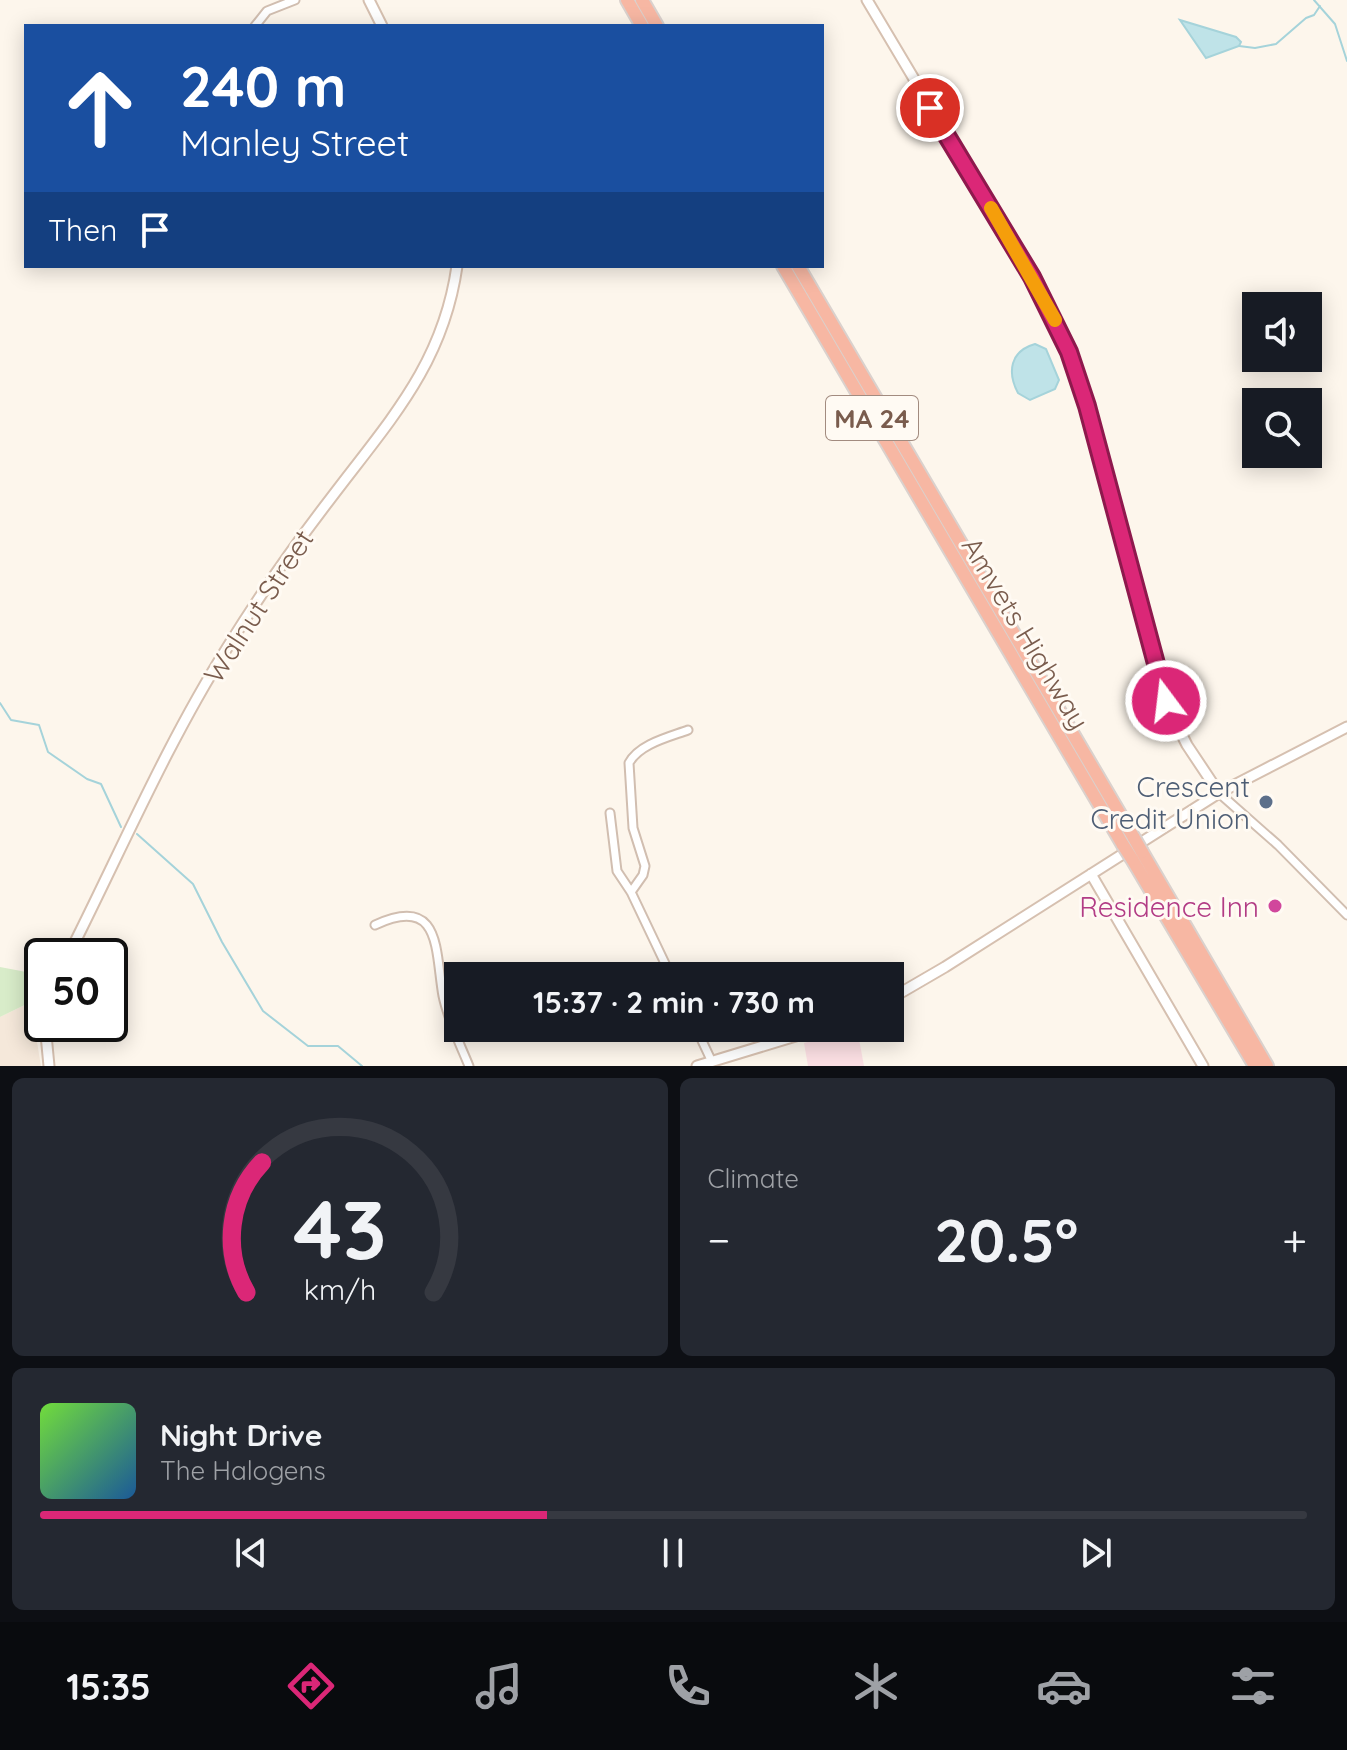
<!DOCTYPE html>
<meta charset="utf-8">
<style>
:root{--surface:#171b24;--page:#242831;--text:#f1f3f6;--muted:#9ea1a6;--line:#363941;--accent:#db2777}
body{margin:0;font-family:Quicksand,sans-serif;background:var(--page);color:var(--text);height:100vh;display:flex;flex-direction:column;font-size:30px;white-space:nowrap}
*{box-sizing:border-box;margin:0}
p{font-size:26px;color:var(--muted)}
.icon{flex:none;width:44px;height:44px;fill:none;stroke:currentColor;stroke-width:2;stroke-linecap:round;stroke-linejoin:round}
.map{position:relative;height:1066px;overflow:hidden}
.panel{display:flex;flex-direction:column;gap:12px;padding:12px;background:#0d0f14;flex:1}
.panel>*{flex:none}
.guide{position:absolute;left:24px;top:24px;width:800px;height:244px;border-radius:0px;box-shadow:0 4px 20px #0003;background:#1a4fa0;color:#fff;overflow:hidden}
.tools{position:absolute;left:1242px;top:292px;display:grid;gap:16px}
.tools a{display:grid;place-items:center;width:80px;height:80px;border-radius:0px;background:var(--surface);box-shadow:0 4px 20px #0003;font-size:40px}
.speed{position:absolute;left:24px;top:938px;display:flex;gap:16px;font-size:40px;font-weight:700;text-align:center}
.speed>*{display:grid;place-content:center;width:104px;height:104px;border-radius:50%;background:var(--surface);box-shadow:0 4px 20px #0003;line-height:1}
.speed .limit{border:4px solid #111;border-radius:12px;background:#fff;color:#111}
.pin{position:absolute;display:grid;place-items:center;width:68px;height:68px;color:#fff;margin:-34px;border:4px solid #fff;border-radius:50%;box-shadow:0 2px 8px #0007}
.me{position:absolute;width:88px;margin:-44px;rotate:345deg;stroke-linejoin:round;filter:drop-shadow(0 0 6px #0008)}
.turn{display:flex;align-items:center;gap:28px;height:168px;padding:0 24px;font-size:36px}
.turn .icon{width:104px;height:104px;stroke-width:2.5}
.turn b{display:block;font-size:56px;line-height:68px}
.then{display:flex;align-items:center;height:76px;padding:0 24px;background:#0003;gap:16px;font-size:30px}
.big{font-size:60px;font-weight:700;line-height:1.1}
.panel .widget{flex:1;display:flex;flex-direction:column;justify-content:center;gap:12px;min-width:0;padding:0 28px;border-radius:12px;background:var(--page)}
.panel .dial{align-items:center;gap:0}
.dial svg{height:208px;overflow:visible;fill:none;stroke:var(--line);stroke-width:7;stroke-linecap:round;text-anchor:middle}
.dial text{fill:var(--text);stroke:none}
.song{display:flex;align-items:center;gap:24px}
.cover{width:96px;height:96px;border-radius:12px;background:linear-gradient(135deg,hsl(100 70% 55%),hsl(210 70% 35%))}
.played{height:8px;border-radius:4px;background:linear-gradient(90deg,var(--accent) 40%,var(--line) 40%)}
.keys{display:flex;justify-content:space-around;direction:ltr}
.heat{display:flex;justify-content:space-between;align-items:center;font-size:44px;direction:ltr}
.panel .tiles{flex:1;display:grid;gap:12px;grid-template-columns:1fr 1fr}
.widget:last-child{grid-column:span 2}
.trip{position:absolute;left:444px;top:962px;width:460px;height:80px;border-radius:0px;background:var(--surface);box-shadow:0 4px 20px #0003;font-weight:700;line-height:80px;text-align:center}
.dock{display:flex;height:128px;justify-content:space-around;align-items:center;background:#090b0e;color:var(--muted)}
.dock .icon{width:56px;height:56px}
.dock .current{color:var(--accent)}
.dock b{font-size:36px;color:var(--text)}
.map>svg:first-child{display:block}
</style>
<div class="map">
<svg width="1347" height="1066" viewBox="0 0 1347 1066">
<rect width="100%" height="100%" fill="#fdf6ec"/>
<path fill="#f5e8da" d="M37,999V1042L41,1066H0V1017Z"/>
<path fill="#fbdfe3" d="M857,1028L864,1066H808L804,1043Z"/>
<path fill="#d8ecc9" d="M0,967L42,975V985L37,999L0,1017Z"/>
<path fill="#bfe3e8" stroke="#a5d3da" stroke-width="2" d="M1180,20L1236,37L1241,42L1239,46L1206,58Z
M1035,344L1046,349L1059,380L1055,389L1030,400L1018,393C1007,372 1010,351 1035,344Z"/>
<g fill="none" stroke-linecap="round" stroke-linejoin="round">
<path stroke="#a5d3da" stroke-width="2" d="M1314,0L1335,24L1347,61
M1239,46L1255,48L1276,44L1306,18L1314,15L1320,6
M0,703L11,720L39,725L48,752L87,779L101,784L121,827
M137,834L193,884L222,942L263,1011L308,1046H338L362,1066"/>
<defs>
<path id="street" d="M255,26L267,11L295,0
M1219,793L1278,845L1347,915
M610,813L617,871L631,892L671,976
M631,892L643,875L645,866L633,828L629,763C639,744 669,737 688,730
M375,925C442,894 435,951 443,996C448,1020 460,1044 469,1066
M696,1028L712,1062"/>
<path id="secondary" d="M369,0L382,26
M867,0L1032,277L1064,341L1087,406L1168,707L1187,745L1219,793
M1091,874L1203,1066
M68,956C120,853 166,745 227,648C259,596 294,546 331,498C389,421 443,365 457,266
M890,999L945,967L1219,793L1347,727
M45,1024L49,1066
M697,1066L822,1028"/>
<path id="highway" d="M627,0L642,26
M642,0L657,26
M783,266L1123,845
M798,266L1134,838
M1142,852L1267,1066
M1132,859L1255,1066"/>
</defs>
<use href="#street" stroke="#d1beb0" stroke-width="11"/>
<use href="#secondary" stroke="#d6c0b0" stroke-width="13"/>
<use href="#highway" stroke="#dad1cd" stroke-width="16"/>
<use href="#street" stroke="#fff" stroke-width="7"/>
<use href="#secondary" stroke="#fff" stroke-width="9"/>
<use href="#highway" stroke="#f7b7a3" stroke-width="12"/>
<defs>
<path id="highway-bridge" d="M1134,838L1142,852
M1123,845L1132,859"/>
</defs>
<use href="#highway-bridge" stroke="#dad1cd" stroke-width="16" stroke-linecap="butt"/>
<use href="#highway-bridge" stroke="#f7b7a3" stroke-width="12"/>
</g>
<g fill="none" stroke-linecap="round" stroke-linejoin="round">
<defs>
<path id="route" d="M930,108L1032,277L1069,352L1087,406L1166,701"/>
</defs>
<use href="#route" stroke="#8e194d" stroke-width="20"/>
<use href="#route" stroke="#db2777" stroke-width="14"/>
<path stroke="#f59e0b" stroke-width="14" d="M991,208L1055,320"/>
</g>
<circle fill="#5c6f8a" stroke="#fffaf3" stroke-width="3" cx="1266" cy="802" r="8"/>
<circle fill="#d1479c" stroke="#fffaf3" stroke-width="3" cx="1275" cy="906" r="8"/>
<g text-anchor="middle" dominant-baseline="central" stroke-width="6" stroke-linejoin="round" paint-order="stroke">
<rect fill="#fffaf3" stroke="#a28b7f" stroke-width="2" x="826" y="396" width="92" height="44" rx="6"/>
<g font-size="26" font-weight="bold" fill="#7a5c4d">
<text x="872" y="418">MA 24</text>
</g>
<g font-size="28" fill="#7a5c4d" stroke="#fffaf3">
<text transform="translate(258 606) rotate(-57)">Walnut Street</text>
<text transform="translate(1026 633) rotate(59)">Amvets Highway</text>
</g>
<g font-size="28" fill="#4e5e75" stroke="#fffaf3" text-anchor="end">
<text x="1250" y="786">Crescent<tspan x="1250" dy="32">Credit Union</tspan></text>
</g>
<g font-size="28" fill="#b23c85" stroke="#fffaf3" text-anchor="end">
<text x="1259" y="906">Residence Inn</text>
</g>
</g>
</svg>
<div class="tools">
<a><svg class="icon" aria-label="sound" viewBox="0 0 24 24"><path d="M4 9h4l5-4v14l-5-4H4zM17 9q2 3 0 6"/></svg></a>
<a><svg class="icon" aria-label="search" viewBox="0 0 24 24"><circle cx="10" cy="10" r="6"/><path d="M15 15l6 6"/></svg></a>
</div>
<div class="speed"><div class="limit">50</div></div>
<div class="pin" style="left:930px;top:108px;background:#d93025"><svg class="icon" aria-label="arrive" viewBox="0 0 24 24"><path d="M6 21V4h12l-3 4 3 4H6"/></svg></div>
<svg class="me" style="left:1166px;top:701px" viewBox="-20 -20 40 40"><circle r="17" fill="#db2777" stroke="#fff" stroke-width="3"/><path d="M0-11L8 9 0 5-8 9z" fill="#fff"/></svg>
<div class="trip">15:37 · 2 min · 730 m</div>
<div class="guide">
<div class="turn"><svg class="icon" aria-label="ahead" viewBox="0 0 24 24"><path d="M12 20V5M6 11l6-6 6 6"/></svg><div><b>240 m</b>Manley Street</div></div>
<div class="then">Then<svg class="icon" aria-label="arrive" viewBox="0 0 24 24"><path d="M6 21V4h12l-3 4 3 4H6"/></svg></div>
</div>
</div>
<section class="panel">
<div class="tiles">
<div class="widget dial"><svg viewBox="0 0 100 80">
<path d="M14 69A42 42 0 1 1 86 69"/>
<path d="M14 69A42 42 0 0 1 20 19" stroke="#db2777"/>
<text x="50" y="56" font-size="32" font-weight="700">43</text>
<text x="50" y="72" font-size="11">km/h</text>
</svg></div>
<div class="widget"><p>Climate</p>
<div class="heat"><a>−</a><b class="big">20.5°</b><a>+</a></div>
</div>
<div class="widget">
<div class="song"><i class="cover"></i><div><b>Night Drive</b><p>The Halogens</p></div></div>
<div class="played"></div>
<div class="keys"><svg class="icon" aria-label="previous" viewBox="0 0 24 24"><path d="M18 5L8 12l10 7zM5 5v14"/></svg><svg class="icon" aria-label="pause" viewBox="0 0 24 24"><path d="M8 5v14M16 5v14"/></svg><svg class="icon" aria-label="next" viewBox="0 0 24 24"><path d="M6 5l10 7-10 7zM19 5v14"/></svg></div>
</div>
</div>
</section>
<nav class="dock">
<b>15:35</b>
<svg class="icon current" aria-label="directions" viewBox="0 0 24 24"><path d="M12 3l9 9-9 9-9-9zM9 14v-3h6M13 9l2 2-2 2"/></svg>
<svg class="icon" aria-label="music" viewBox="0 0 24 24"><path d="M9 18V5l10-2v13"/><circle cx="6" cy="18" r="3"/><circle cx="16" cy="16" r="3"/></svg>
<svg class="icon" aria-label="phone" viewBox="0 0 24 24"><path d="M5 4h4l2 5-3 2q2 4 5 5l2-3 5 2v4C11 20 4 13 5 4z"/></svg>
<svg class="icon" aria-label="climate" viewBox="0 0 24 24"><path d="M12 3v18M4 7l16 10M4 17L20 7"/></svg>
<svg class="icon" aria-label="car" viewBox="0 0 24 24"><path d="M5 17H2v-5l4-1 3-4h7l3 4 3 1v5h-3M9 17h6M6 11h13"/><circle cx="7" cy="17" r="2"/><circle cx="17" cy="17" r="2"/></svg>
<svg class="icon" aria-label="filters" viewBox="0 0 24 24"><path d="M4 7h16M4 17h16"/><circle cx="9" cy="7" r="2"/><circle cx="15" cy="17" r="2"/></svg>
</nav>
